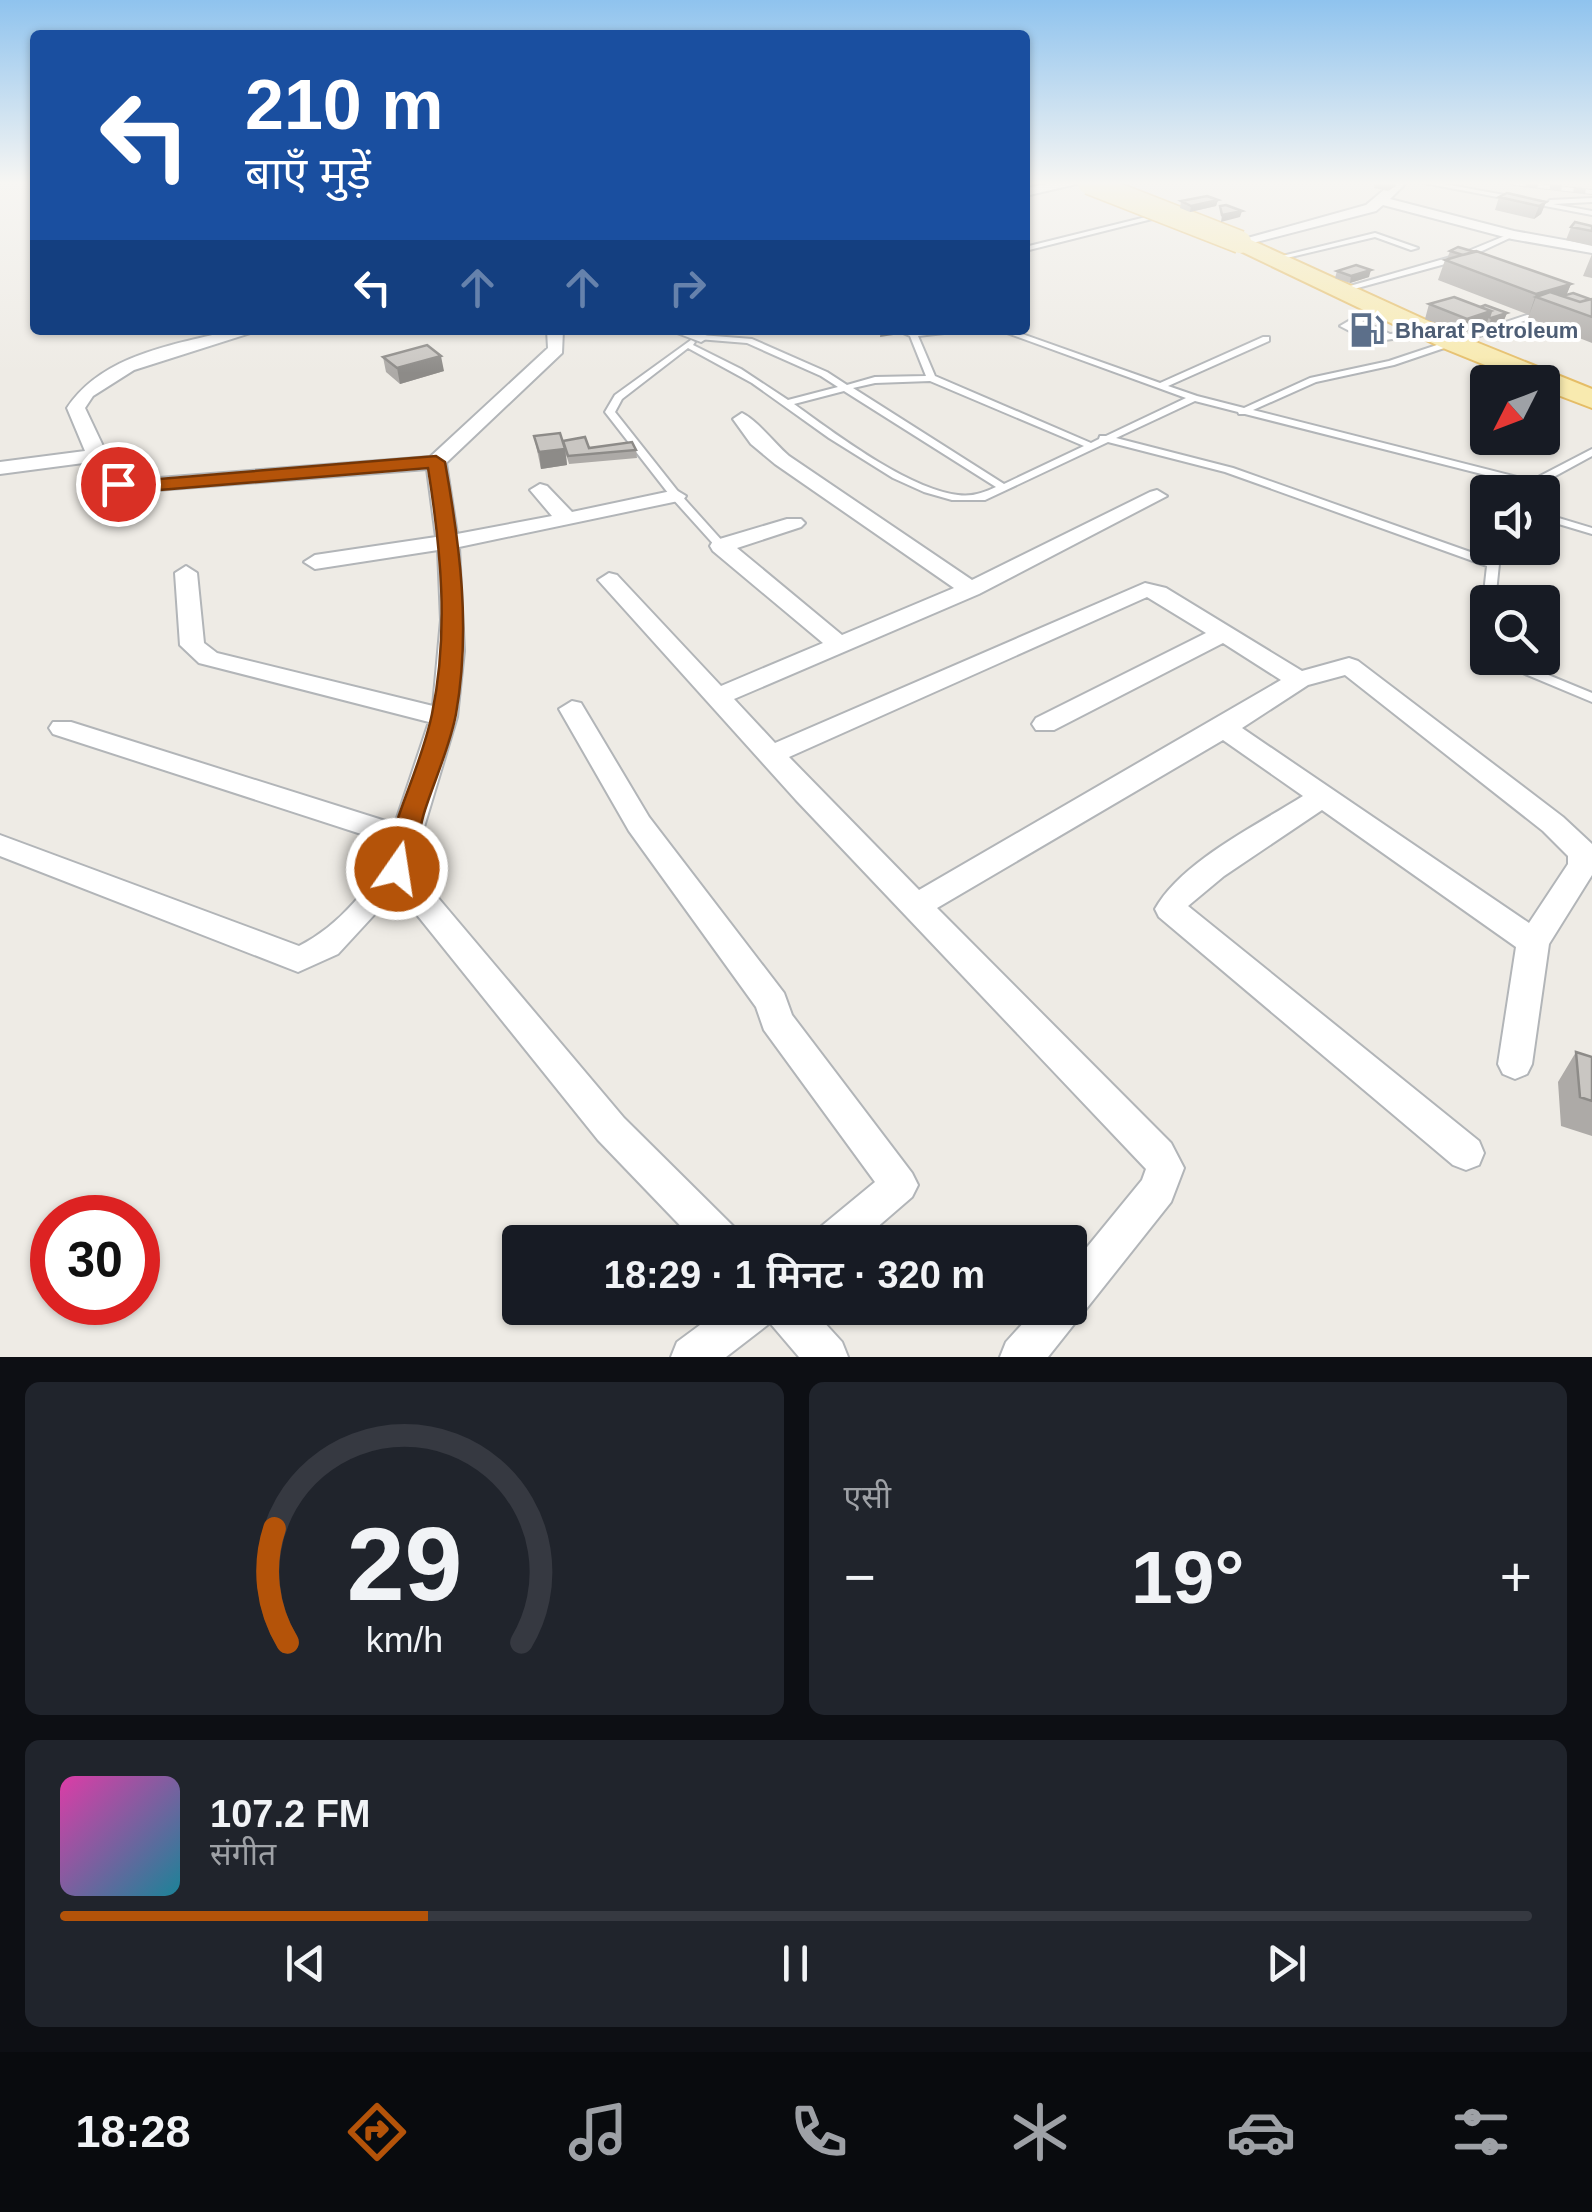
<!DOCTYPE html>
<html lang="hi">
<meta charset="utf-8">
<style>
:root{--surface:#171b24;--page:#20242c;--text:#f1f3f6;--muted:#9ea1a6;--line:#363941;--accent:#b45309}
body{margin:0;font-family:Helvetica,"Noto Sans Devanagari",sans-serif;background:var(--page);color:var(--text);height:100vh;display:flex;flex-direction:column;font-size:38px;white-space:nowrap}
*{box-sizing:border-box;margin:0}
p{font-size:32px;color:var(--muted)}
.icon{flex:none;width:55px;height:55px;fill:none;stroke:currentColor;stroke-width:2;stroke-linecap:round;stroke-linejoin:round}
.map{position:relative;height:1357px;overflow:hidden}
.panel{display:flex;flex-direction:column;gap:25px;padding:25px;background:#0d0f14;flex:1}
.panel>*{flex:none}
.hud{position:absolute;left:30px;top:30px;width:1000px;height:305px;border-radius:10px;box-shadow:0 2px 8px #0004;background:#1a4fa0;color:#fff;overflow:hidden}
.needle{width:65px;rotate:228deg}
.controls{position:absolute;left:1470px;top:365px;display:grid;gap:20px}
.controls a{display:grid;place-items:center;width:90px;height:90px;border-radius:10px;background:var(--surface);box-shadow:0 2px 8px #0004;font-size:50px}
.speed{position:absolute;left:30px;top:1195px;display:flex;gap:20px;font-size:50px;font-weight:700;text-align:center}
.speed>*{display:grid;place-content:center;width:130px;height:130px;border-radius:50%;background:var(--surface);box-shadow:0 2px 8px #0004;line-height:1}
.speed .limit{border:15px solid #d22;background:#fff;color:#111}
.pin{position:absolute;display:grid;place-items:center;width:85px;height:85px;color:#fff;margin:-42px;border:5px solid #fff;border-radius:50%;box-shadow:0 2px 10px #0007}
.me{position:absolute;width:110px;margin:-55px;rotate:13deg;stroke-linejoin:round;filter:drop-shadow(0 0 8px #0008)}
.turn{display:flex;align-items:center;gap:35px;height:210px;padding:0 50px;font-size:45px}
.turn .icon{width:130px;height:130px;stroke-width:2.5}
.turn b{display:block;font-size:70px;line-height:85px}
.lanes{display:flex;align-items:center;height:95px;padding:0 50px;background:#0003;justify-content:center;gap:50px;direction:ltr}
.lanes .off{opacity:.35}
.big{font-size:75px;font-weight:600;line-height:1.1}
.panel .card{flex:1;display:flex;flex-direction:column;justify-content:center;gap:15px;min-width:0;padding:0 35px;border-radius:15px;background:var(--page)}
.panel .dial{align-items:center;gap:0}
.dial svg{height:260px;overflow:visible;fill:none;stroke:var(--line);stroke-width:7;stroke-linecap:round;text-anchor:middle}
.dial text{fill:var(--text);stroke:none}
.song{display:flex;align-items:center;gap:30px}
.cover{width:120px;height:120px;border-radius:15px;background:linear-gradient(135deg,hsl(320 70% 55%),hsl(190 70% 35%))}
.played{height:10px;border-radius:5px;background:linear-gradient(90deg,var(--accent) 25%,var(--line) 25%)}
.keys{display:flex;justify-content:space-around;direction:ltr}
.heat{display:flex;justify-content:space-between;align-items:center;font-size:55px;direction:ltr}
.panel .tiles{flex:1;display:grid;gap:25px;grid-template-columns:1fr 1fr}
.card:last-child{grid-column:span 2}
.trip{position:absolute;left:502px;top:1225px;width:585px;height:100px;border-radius:10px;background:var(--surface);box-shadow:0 2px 8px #0004;font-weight:600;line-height:100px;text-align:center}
.dock{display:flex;height:160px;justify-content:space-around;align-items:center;background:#090b0e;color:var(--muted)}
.dock .icon{width:70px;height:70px}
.dock .active{color:var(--accent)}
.dock b{font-size:45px;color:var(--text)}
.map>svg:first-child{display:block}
</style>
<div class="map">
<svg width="1592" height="1357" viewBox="0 0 1592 1357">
<rect width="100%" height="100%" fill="#eeebe5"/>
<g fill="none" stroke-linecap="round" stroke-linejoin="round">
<defs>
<path id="lane" d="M1424,183H1439L1547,203L1550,200L1592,198V202L1553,204L1592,211V215Z
M1162,213L1164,214V216L1025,251V247Z
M1375,233L1418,248L1411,250L1375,237L1274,261L1270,259Z
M1512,233L1514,234V236L1467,258L1343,292L1336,290L1461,254Z
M1385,308H1388V312L1362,321L1390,334L1428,330L1432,332L1428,334L1371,342L1340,326L1352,319ZM1355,324L1380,336L1372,337L1350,326Z
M1527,315H1530V319L1394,365L1316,382L1253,410L1537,482L1540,476L1592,449V456L1548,480L1541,492H1533V487L1245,414H1239L1238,412L1195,401L1116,438L1233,468L1490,559L1497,548H1507L1499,564L1495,602H1488V605L1483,602L1487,566L1225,472L1108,442L985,500H952L924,492L893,478L829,438L752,383L688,348L622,399L615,412L680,494L725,544L726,546L721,549L717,548L672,498L605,412L615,395L691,340L695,342L693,345L741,369L788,400L838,387L821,376L747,343L698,339L697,337L701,335L752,339L827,372L847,385L875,377L926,376L910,336L896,330H957L953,332L918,336L935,376L1091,443L1099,439L1100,436H1106L1186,398L999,330H1011L1160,383L1263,337H1269V341L1168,386L1197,396L1244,408L1310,378L1389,361ZM930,381L1084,446L1004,484L853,388L875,383ZM844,391L996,487C983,493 972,497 958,495C908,489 834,433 794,404Z
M1542,513L1592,528V534L1542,519Z
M1488,612V655L1482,651V615Z
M1492,658H1507L1592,693V702L1494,661Z"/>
<path id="street" d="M1053,183H1081L1025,196V188Z
M1392,183H1406L1390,199L1514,231L1592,245V253L1512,239L1383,205L1376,211L1245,245L1233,242L1366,205Z
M233,330H260L134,370L93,396L85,408L111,463L133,480L430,457L548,348L547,330H563L562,353L446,463L457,534L552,516L530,490L540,484L547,486L572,512L676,490L686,496L683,500L459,547L464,651L457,717L412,867L624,1118L736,1229L741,1242H696L598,1140L397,890L338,954L298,972L0,856V835L299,946C337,927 377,884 389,843L53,734L49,728L53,722H71L395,824L429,722L199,663L180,645L175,573L186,566L197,573L204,643L217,653L433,706L441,620L438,550L315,569L304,562L315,555L436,537L427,469L131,492L113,486L91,462L0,474V462L85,451L67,408C103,354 174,345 233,330Z
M669,330H695L709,337L701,342Z
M742,413C758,421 774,443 789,456L972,580L1150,492L1157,490L1167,496L979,594L734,699L775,743L1145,583L1166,588L1302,671L1349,658L1358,661L1563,817L1592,844V875L1549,944L1532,1064L1527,1074L1515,1079L1503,1074L1498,1064L1516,947L1322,810L1224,876L1188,906L1479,1141L1484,1153L1479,1165L1466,1170L1453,1165L1159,917L1155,909C1181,862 1257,825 1303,796L1223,740L937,908L1171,1143L1184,1168L1171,1202L1048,1357H1000L1006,1342L1037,1308H1070V1268L1142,1180L1146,1169L796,800L598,580L609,573L617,575L721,686L823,643L713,551L710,546L713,541L787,519H801L805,523L801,527L737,548L842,635L954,588L775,464L751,444L733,419ZM1147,597L1206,633L1036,718L1032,724L1036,730H1054L1223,643L1281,680L919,890L789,757ZM1345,675L1543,831L1568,856V864L1529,923L1242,728L1308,685Z
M572,701L581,703L649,817L784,993L792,1015L912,1173L918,1185L912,1197L860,1242H813L818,1229L875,1182L764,1030L756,1007L629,831L559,709Z
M723,1308H811L842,1342L848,1357H799L770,1323L726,1357H671L677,1342Z"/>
<path id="primary" d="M1240,235L1461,336L1592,389V408L1542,389V382H1527L1443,348L1232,247L1229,242L1232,237Z"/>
</defs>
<use href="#lane" stroke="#b2b5b8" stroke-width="4"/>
<use href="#street" stroke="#b2b5b8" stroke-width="4"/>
<use href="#primary" stroke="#e5bd66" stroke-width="4"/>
<use href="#lane" fill="#fff" fill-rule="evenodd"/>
<use href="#street" fill="#fff" fill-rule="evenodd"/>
<use href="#primary" fill="#f8eaaf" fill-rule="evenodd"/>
<defs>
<path id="rail" d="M1514,183L1592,192"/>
</defs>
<use href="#rail" stroke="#b3b4b4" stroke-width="6"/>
<use href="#rail" stroke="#fff" stroke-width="4" stroke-dasharray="12" stroke-linecap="butt"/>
<defs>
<path id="primary-bridge" d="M1089,183L1240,242"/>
</defs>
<use href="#primary-bridge" stroke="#e5bd66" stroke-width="25" stroke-linecap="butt"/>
<use href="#primary-bridge" stroke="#f8eaaf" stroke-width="22"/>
</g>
<path fill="#adaaa7" d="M1375,183H1396V186L1388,191L1374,188Z
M1499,197L1546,202L1541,214L1534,219L1495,210Z
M1218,200L1216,206L1190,212L1180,208L1181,201Z
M1592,226V246L1566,240L1571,227Z
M1450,251L1508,262L1571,284L1566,295L1592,299V343L1528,318L1529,315L1438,280L1445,260L1447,259Z
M1592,254V278L1583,276Z
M1337,271L1369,277L1350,283L1335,278Z
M1429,304L1480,307L1507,313L1504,320L1462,333L1425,319Z
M383,357L444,371L400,384L386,372Z
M534,436L589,448L636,450L637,458L569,464L566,454L567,465L541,469Z
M1576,1052L1592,1057V1136L1561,1126L1558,1082Z"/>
<path fill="#8d8b88" d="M1218,200L1216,206L1190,212L1191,206Z
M1546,202L1541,214L1534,219L1539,206Z
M1242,211L1240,217L1221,222L1222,215Z
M1371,270L1369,277L1350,283L1351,276Z
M1571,284L1564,301L1536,297L1529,315L1536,294Z
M1491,311L1486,325L1462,333L1467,319Z
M1507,313L1504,320L1489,326L1491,318Z
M881,330H900V334L880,337Z
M441,356L444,371L400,384L397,368Z
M565,449L567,465L541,469L539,452Z"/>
<path fill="#c9c6c2" stroke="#8d8b88" stroke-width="2.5" d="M1507,193L1546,202L1539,206L1499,197Z
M1207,196L1218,200L1191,206L1181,201Z
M1226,205L1242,211L1222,215L1220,206Z
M1575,222L1592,226V231L1571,227Z
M1458,247L1475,252L1463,255L1450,251Z
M1476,251L1571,284L1536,294L1445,260Z
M1356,265L1371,270L1351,276L1337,271Z
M1550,292L1580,302L1592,299V317L1536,297Z
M1573,293L1590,299L1580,302L1562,296Z
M1454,297L1491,311L1467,319L1429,304Z
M1485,305L1507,313L1491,318L1489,317L1491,311L1480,307Z
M427,345L441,356L397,368L383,357Z
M560,433L565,449L539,452L534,436Z
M585,437L589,448L632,442L636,450L568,456L563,441Z
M1576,1052L1592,1057V1101L1580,1097Z"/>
<linearGradient id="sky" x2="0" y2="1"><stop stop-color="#8fc3ee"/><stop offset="0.49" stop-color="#f7f6f3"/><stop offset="1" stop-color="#f7f6f3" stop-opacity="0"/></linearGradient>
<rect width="1592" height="373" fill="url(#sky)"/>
<path fill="#b45309" stroke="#753606" stroke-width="2.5" d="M436,456L445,462C460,546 471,629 456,714C450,746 435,779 425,810C418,831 417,858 406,876H387L383,869C394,816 421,767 432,714C449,632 441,550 428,468L147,491L118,489L108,484L118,478L147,480Z"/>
<defs>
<symbol id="fuel-bare" viewBox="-9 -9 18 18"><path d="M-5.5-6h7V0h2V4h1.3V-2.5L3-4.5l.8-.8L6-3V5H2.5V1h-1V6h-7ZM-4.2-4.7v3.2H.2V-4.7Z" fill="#5c6f8a" stroke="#fff" stroke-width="2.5" paint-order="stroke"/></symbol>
</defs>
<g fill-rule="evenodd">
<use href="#fuel-bare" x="1342" y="305" width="50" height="50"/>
</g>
<g text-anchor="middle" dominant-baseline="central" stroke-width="8" stroke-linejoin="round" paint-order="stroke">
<g font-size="22" font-weight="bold" fill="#4e5e75" stroke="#fff" text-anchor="start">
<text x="1395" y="330">Bharat Petroleum</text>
</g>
</g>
</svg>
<div class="controls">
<a><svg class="needle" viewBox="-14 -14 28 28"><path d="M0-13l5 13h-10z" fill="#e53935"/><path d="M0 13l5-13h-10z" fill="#9ea1a6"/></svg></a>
<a><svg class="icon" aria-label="sound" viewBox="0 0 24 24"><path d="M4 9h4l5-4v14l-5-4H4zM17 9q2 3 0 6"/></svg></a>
<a><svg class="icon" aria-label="search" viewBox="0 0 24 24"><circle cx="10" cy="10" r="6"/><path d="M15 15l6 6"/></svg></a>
</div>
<div class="speed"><div class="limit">30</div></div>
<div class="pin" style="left:118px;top:484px;background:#d93025"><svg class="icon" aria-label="arrive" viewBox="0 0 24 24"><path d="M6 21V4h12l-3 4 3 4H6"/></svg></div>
<svg class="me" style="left:397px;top:869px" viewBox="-20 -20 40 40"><circle r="17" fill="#b45309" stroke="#fff" stroke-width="3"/><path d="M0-11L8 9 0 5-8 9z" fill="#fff"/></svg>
<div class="trip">18:29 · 1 मिनट · 320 m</div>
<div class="hud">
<div class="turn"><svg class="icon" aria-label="left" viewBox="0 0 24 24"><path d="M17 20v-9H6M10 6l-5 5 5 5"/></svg><div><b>210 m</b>बाएँ मुड़ें</div></div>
<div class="lanes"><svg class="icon" aria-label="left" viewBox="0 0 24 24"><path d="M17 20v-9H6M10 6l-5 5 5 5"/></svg><svg class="icon off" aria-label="ahead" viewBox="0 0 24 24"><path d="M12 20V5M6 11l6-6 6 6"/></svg><svg class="icon off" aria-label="ahead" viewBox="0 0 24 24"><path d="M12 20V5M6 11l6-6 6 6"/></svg><svg class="icon off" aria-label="right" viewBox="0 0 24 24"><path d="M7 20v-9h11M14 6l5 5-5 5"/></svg></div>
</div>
</div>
<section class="panel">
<div class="tiles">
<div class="card dial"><svg viewBox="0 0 100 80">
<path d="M14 69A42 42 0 1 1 86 69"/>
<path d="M14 69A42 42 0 0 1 10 34" stroke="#b45309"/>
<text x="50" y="56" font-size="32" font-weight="700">29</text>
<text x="50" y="72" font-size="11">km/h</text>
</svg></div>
<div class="card"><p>एसी</p>
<div class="heat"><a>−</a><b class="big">19°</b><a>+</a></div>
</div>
<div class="card">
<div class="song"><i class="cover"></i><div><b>107.2 FM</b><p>संगीत</p></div></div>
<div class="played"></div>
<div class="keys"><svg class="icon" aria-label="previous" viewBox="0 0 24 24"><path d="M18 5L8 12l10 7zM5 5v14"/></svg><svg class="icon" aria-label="pause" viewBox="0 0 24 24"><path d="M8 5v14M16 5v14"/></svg><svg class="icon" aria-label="next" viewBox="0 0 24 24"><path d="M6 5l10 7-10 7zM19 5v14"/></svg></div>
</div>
</div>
</section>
<nav class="dock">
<b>18:28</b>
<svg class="icon active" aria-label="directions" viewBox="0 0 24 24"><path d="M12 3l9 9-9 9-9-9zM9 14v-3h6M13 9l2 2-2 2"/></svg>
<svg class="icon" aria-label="music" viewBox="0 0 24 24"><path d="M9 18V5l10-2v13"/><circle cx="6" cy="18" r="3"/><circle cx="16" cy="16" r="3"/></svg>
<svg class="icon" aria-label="phone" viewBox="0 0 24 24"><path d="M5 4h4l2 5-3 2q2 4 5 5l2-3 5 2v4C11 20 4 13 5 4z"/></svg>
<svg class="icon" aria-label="climate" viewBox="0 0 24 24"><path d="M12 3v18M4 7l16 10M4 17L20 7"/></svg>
<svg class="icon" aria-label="car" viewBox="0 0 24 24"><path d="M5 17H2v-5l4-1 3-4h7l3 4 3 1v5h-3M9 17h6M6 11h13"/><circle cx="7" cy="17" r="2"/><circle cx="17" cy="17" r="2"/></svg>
<svg class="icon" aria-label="filters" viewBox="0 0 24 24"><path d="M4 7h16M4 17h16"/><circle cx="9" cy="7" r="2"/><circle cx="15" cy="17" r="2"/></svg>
</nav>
